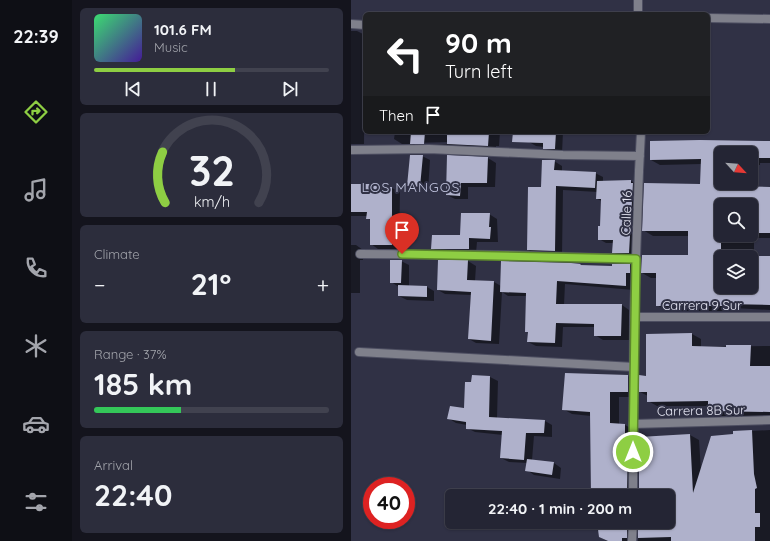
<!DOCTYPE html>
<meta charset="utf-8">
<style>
:root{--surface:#242534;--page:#2c2d3c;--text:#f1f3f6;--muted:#a3a5ac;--line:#41424f;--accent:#8ece43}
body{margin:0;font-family:Quicksand,sans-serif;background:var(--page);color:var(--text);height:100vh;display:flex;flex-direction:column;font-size:15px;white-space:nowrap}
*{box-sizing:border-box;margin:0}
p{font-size:13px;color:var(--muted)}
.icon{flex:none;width:22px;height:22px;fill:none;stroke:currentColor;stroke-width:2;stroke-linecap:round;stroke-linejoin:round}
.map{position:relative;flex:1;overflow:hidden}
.side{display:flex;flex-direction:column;gap:8px;padding:8px;background:#14141d;width:279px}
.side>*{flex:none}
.guide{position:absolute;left:12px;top:12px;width:347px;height:122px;border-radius:6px;box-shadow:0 1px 3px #0004,0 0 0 1px var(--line);background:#202124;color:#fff;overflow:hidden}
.needle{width:26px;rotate:116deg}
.tools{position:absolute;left:363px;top:146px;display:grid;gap:8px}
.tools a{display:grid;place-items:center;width:44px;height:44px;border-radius:6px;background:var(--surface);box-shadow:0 1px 3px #0004,0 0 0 1px var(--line);font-size:20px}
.speed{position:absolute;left:12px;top:477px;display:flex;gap:8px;font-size:20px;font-weight:700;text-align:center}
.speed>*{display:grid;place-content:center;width:52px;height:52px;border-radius:50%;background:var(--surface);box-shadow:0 1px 3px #0004,0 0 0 1px var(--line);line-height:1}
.speed .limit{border:6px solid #d22;background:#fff;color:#111}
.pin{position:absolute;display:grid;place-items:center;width:34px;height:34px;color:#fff;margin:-41px -17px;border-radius:50% 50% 50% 0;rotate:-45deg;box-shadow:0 0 4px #0007}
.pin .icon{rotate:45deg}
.me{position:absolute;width:44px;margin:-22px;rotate:0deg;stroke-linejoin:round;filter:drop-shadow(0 0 3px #0008)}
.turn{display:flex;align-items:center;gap:14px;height:84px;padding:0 16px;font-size:18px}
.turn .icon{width:52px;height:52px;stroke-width:2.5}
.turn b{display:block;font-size:28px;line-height:34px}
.then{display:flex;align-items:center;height:38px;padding:0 16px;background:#0003;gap:8px;font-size:15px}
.big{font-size:30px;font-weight:700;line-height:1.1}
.side .card{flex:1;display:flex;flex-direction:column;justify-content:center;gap:6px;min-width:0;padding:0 14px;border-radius:6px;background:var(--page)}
.side .dial{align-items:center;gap:0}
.dial svg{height:104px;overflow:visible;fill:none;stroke:var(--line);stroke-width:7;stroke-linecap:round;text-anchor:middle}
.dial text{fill:var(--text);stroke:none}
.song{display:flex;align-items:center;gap:12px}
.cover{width:48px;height:48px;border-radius:6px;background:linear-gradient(135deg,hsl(140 70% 55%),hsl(260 70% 35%))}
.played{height:4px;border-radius:2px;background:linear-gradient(90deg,var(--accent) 60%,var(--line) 60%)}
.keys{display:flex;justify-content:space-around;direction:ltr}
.heat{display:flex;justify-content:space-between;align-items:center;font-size:22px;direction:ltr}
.charge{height:6px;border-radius:3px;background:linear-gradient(90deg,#34c759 37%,var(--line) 0)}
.trip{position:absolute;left:94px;top:489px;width:230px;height:40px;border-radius:6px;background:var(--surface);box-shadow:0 1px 3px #0004,0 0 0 1px var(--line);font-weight:700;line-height:40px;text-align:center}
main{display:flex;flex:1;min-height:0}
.tabs{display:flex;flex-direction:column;width:72px;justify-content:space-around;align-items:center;background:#0e0f15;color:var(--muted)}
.tabs .icon{width:28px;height:28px}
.tabs .on{color:var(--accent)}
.tabs b{font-size:18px;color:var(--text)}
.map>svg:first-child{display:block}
</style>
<main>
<nav class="tabs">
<b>22:39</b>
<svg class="icon on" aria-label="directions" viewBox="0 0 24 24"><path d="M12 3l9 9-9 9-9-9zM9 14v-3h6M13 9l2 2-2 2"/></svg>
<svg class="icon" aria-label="music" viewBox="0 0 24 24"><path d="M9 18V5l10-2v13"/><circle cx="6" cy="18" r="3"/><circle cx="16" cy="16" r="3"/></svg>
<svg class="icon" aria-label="phone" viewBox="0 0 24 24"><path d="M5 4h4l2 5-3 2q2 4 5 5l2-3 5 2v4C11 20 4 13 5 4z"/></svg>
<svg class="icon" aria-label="climate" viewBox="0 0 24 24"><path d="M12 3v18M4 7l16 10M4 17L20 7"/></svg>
<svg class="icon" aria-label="car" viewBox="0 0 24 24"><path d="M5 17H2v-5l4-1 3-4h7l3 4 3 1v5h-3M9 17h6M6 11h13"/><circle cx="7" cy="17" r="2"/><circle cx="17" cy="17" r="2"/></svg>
<svg class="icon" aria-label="filters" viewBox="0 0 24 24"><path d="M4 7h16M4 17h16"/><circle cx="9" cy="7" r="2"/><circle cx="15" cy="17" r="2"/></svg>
</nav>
<section class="side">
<div class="card">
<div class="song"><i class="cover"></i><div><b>101.6 FM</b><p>Music</p></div></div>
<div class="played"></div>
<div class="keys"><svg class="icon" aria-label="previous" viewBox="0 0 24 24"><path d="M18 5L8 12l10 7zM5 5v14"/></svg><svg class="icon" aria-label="pause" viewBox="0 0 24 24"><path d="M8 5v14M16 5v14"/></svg><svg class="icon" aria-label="next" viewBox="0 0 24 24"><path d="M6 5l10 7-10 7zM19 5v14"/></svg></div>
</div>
<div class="card dial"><svg viewBox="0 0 100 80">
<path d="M14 69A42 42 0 1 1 86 69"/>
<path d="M14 69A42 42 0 0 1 12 30" stroke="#8ece43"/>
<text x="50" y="56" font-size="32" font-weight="700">32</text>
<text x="50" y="72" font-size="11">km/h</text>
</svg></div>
<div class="card"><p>Climate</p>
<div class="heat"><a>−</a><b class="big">21°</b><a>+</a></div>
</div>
<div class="card"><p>Range · 37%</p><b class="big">185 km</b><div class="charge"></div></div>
<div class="card"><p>Arrival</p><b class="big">22:40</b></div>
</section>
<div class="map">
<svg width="419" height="541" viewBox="0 0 419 541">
<rect width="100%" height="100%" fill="#303145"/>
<path fill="#0007" fill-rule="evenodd" d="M0,31H6L14,35L13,144H0Z
M44,132H149L148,146H145V150L68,148L61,144H51L43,139ZM101,142V144L64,145L62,143Z
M178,132H212L211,153L200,152L193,148V147L185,146L178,142Z
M419,142V163H409V165H400V153H370V183H384V187L419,188V238H403V257H419V310L383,308V311H315L306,305V278H300L291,273L338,256V236H302L292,230L350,185V164L309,165L300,160ZM370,205H400V235H370ZM370,257H400V287H370Z
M71,156L79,160L77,191L65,190L57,186Z
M137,158L145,163L144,187H117V199H104L96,195Z
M203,161L211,166V172L244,173L252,177V182L280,181L287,185L285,257L269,256L262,252V243H255L248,239L250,227L251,201L246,199L247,192L212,190L211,255L185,254L177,250L191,188Z
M0,185H25L31,188H41L49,192L48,249H27L20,244V220L16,218L17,216H0Z
M138,214L146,219L147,242H126L125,253H89L81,248L110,236Z
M0,245H5L12,250V260H9V293H0Z
M50,261L58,265V286L76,287L83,291V301L56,300L48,296V287L40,282Z
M117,261L125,266L124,281L143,282L150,286L229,265L231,266L262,267V265H279L287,270L282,290L214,284L213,305H271L278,310V340H252L244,335V327H212L211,347L185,346L177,342L178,333L175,331L176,296H157L151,292L148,344L125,343L118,339L120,295L94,294L87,290Z
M341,334L350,339V347L419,346V416H368L358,411V406H306L297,401V396L289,392L296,377Z
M277,376L286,382V397H268V425H274L283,430L286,496H240V416L221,414L212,409Z
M139,377L147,381L146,418L194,421L201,425V437L183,436L181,460L203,463L210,468L209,479L183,475L176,470L177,463L158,462L150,458L152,435L124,432L116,428V425L105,423L97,418L114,409L121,382Z
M419,430V541H287L288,523L286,527L285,541H256L249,537L248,531L237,526V522H317V496H289L339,435L348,440L350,471L383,435V432Z"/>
<path fill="#afb1cb" d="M60,132H74L73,144H59Z
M96,132H138L137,146L96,144Z
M162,132H205L204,149H192V143L161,142Z
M349,140L419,141V158H400V153H370V183H375V186L419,187V233H402L403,206L370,205V287H400V285H401L402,256H419V305L374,304V306H305V273H290L291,255H337V231H291L293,183L349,184L350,159L299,160V141Z
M59,155H72L69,187L56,186Z
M96,155L137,157L136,183H110L109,196L95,195Z
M191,160H204L203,170L245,172L244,188L205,186L204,251L176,250L177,187H190Z
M280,180V183H282L278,253H261L262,240H247V226H249L250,199H245L246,181Z
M0,184H26V187H41V245H19V219H15L16,212H0Z
M110,213H139L138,227H140L139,239L118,238V249H80L81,235H109Z
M39,260H51L50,283H39Z
M87,260H117L116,280L143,281L140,341L117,339L120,292L86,290Z
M150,261L220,263L230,264L229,265L261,266V264H279V273H275V286L206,281L205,304H271L270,336H243V324L205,323L204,343L176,342L177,332H174L175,293L149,292Z
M47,285L76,286V297L47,296Z
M341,333V346L375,347V345H400L399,366H419V412L357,411V401L296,402V392H288V375L295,376V334Z
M214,373L277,375V392H259V423L274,424V438L277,437L276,496H240L239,412L211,410Z
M121,375L139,376L138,417L194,420L193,433H175L173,460L149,458L151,431L115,429V422L96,419L99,406L113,408L114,382H120Z
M401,430L403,474L406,488L404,489V513H409V527H404V541H320V537L287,538V522H319L318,496H288V437L339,434L342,493L360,436L382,434V431Z
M176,459L203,462L201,475L174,471Z
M246,522H276V538H271V541H257L248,537Z"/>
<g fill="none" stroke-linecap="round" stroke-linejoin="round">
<defs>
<path id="minor" d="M287,0V14
M357,18L419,19
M0,24L14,25
M0,150L78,149L212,155L289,156
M288,171L290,132
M9,254L146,255L285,259
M283,317H419
M8,352L283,367
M282,424L419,420"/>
<path id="tertiary" d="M282,496L283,317L288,171
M281,541L282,522"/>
</defs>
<use href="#minor" stroke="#4d4e61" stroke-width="10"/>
<use href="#tertiary" stroke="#4d4e61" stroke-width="10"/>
<use href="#minor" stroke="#7f808b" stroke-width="8"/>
<use href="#tertiary" stroke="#7f808b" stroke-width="8"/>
</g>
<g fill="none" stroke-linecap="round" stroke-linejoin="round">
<defs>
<path id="route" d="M51,254L285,259L282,452"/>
</defs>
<use href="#route" stroke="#5c862c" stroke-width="10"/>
<use href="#route" stroke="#8ece43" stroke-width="7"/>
</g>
<g text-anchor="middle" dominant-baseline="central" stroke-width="4" stroke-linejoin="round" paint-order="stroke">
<g font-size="13" fill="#e4e5f2" stroke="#303145">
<text transform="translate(275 213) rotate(-88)">Calle 16</text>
<text x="351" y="305">Carrera 9 Sur</text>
<text transform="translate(350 410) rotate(-1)">Carrera 8B Sur</text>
</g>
<g font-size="14" letter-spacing="1" fill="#bdc0da" stroke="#303145">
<text x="60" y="187">LOS MANGOS</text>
</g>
</g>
</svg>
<div class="tools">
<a><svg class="needle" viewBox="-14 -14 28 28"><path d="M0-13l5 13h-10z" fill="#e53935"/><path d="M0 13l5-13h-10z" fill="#a3a5ac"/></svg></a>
<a><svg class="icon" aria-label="search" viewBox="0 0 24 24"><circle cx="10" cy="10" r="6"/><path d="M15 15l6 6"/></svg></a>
<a><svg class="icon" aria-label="layers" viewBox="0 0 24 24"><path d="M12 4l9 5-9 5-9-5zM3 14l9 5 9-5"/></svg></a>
</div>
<div class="speed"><div class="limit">40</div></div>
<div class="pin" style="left:51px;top:254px;background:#d93025"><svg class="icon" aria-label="arrive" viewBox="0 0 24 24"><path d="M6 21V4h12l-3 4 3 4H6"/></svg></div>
<svg class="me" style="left:282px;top:452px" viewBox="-20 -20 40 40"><circle r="17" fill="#8ece43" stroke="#fff" stroke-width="3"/><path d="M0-11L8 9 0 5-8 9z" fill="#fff"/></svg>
<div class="trip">22:40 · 1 min · 200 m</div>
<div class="guide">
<div class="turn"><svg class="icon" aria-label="left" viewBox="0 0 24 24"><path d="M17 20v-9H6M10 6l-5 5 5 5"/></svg><div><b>90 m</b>Turn left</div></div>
<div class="then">Then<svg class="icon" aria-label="arrive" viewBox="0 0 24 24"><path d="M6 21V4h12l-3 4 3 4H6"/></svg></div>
</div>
</div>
</main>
